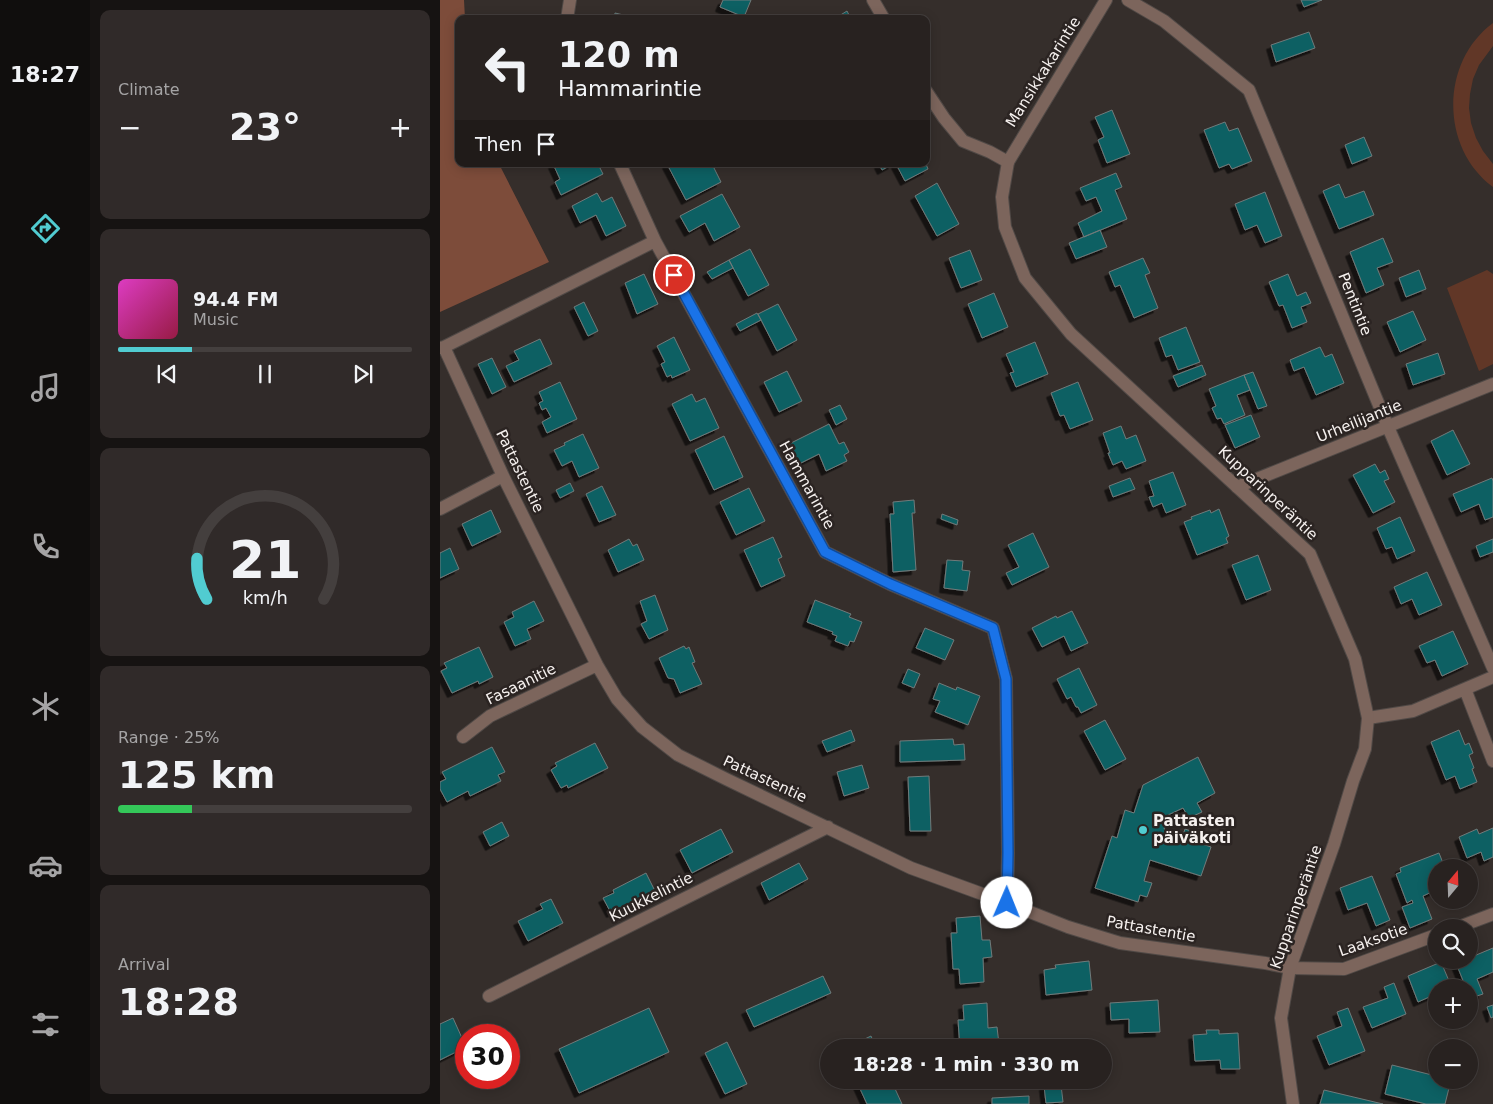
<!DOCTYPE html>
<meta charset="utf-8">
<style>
:root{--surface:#282220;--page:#302a29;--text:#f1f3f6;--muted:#a5a4a5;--line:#443f3e;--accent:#51ccd1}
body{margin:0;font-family:"DejaVu Sans",sans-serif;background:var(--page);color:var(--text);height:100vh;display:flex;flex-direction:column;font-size:19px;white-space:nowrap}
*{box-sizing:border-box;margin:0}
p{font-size:16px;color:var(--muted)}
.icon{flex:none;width:28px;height:28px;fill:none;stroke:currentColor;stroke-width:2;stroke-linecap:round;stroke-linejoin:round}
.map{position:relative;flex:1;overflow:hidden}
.sheet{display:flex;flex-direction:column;gap:10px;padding:10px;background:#161312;width:350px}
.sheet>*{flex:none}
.guide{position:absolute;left:15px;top:15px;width:475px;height:152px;border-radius:10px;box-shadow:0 2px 12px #0003,0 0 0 1px var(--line);background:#282220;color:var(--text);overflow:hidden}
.needle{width:32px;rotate:19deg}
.controls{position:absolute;left:988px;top:859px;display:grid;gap:10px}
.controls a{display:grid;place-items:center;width:50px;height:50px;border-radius:50%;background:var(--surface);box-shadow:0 2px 12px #0003,0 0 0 1px var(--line);font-size:25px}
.speed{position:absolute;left:15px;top:1024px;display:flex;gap:10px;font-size:25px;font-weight:700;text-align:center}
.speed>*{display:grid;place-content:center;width:65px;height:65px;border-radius:50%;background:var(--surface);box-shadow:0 2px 12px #0003,0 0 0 1px var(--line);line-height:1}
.speed .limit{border:8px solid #d22;background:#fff;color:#111}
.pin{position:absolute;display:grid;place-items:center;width:42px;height:42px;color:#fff;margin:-21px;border:2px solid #fff;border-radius:50%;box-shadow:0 1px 5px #0007}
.me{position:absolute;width:55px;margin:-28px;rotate:1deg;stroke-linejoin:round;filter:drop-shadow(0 0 4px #0008)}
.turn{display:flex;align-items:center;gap:18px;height:105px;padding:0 20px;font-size:22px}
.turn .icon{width:65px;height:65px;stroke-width:2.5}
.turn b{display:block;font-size:35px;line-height:42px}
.then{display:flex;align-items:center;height:48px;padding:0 20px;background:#0003;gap:10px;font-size:19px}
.big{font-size:38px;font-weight:700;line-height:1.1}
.sheet .tile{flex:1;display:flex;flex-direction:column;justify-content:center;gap:8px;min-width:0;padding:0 18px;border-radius:10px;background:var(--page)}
.sheet .dial{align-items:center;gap:0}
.dial svg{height:130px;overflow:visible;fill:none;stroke:var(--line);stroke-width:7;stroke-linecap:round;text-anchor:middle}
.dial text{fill:var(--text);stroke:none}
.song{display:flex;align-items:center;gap:15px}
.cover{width:60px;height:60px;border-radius:8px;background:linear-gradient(135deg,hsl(310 70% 55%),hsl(340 70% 35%))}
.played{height:5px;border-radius:2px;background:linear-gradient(90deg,var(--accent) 25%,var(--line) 25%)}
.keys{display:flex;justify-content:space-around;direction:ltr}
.heat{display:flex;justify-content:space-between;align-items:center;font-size:28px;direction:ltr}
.charge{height:8px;border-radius:4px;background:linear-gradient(90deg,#34c759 25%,var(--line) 0)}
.trip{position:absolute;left:380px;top:1039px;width:292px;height:50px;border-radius:25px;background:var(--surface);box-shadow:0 2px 12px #0003,0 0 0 1px var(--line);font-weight:700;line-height:50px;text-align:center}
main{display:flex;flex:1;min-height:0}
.tabs{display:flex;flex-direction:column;width:90px;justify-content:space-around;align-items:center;background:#100e0d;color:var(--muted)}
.tabs .icon{width:35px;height:35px}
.tabs .active{color:var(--accent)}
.tabs b{font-size:22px;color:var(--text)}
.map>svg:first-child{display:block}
</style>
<main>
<nav class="tabs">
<b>18:27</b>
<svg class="icon active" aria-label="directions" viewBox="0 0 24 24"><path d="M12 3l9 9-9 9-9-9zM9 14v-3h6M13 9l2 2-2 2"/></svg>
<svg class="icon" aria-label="music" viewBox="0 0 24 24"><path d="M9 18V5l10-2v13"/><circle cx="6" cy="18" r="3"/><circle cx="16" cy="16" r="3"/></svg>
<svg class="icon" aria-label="phone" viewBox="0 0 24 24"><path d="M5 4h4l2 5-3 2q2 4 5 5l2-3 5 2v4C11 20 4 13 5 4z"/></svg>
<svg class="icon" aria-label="climate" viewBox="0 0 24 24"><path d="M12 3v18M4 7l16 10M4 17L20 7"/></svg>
<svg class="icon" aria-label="car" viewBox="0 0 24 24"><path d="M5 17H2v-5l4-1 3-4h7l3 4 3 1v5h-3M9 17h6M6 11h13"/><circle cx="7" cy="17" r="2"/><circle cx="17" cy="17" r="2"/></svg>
<svg class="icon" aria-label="filters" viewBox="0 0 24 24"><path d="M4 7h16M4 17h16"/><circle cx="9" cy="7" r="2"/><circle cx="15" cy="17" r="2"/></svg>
</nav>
<section class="sheet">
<div class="tile"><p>Climate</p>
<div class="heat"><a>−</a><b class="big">23°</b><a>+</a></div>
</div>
<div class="tile">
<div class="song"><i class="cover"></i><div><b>94.4 FM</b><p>Music</p></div></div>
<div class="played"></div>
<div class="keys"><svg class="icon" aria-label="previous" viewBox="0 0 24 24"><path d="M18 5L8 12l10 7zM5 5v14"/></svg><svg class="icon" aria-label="pause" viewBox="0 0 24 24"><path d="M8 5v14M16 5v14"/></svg><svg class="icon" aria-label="next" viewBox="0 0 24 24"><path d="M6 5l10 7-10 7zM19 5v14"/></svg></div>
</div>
<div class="tile dial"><svg viewBox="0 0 100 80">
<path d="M14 69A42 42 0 1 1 86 69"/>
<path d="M14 69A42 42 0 0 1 8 44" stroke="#51ccd1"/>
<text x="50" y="56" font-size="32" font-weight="700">21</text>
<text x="50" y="72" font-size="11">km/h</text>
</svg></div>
<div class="tile"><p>Range · 25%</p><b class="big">125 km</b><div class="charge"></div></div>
<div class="tile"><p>Arrival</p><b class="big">18:28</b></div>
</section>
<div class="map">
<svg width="1053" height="1104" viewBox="0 0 1053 1104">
<defs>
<filter id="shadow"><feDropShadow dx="-4.5" dy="4.5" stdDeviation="0" flood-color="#0009"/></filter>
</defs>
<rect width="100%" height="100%" fill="#352e2b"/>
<path fill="#613727" d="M1053,23V46L1039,65L1033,79L1030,94L1029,108L1031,123L1036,138L1043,151L1053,164V187C1000,148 1000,62 1053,23Z
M1047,270L1053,274V364L1039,371L1007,288Z"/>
<path fill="#7d4c3a" d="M0,0H24L25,19H19V164H59L109,262L0,312Z"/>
<path fill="#0d6164" stroke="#707a7a" filter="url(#shadow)" d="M283,0H311L304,17L280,7Z
M861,0H882L864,7Z
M407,11L411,19H394Z
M175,13L192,17L191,19H174Z
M869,32L875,48L836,62L831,45Z
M672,110L690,154L667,163L658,140L664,137L655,117Z
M785,122L789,131L798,128L812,161L792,169L789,164L779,168L764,130Z
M924,137L932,156L912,164L905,145Z
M113,164H158L163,174L121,195L115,182L120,179Z
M227,164H272L281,182L246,200Z
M439,164H453L442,170Z
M456,164H486L488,169L465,181Z
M676,173L682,187L675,190L687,219L644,237L638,223L662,211L656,197L646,201L640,188Z
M497,183L519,224L497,236L475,196Z
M899,184L905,198L924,191L934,215L899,229L883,191Z
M825,192L842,236L825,243L817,225L805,230L795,204Z
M157,193L162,202L172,197L186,226L166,236L156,215L140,223L132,206Z
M282,194L300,227L274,241L265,223L249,232L240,216Z
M660,230L667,247L636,259L629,243Z
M943,238L953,262L937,268L944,285L926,293L910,252Z
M310,249L329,285L308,296L289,260Z
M530,250L542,280L521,288L509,258Z
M703,258L710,273L705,275L718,308L694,318L680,285L675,287L669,272Z
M289,260L293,268L272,279L267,272Z
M979,270L986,289L966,297L959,278Z
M204,274L218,304L197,314L185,283Z
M848,274L857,296L866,292L871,303L861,307L867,322L852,328L843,305L839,306L829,282Z
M554,293L568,327L542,338L528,304Z
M144,302L158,331L148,336L134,307Z
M338,304L357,340L337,351L318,314Z
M973,311L986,340L960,352L947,322Z
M317,313L321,320L300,331L296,324Z
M746,327L760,362L738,370L732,355L726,357L719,338Z
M234,337L250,370L232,378L231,375L227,377L221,364L225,362L217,346Z
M100,339L112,364L74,382L66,366L79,360L74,351Z
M595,342L608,374L576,387L570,373L574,372L566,354Z
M880,347L885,357L892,354L904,383L876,395L864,367L854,371L850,360Z
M998,353L1005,374L973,385L966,364Z
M52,358L66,387L52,394L38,364Z
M762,365L766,375L738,387L733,376Z
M347,371L362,401L339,412L324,382Z
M813,372L827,406L818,409L804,375Z
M804,375L810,390L797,395L805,415L784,424L781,418L777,419L772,408L776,406L769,389Z
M120,382L137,419L107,433L102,422L111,417L106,408L102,410L99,403L103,401L99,392Z
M638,382L653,420L630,429L624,415L620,416L611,393Z
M252,394L256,402L265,398L279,428L250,441L232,404Z
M400,405L407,419L396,425L389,410Z
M811,415L820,437L795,448L785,425Z
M389,424L399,444L404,442L409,452L404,455L407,461L386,471L379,454L359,464L349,444Z
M681,426L686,439L696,435L706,461L686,469L682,461L673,465L668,453H670L663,433Z
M1013,430L1030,464L1007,475L991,441Z
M143,434L159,468L139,477L132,461L122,466L114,450L125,445L124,443Z
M284,436L303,477L274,490L255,450Z
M935,464L940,473L945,470L949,479L944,481L955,502L933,513L913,475Z
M733,472L746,505L726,513L722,503L713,507L709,497L714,496L709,481Z
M690,478L695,489L673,497L669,486Z
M1052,478L1053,481V517L1045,520L1039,504L1021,512L1013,494Z
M130,483L134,491L120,498L116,490Z
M162,486L176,515L159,522L146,494Z
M309,488L325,521L296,535L280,502Z
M474,500L475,513H472L476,570L453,572L450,514H454L453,502Z
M779,509L789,536L786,538L788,543L757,555L744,522L752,519L751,517L770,510L771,513Z
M51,510L61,532L32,546L22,524Z
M502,514L518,520L517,525L501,519Z
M960,517L975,551L957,559L952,547L946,549L937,528Z
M593,533L609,567L572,585L566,573L579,567L568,545Z
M333,537L342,557L338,559L345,576L321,587L304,550Z
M189,539L193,546L197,544L204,560L178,572L168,550Z
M1053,539V552L1040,557L1036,546Z
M10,548L19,569L0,578V553Z
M818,555L831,590L806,600L792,565Z
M507,560L523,561L522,570L530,571L527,591L504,588Z
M987,572L1002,605L979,615L972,599L961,604L954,587Z
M215,595L228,630L209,639L201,624L207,621L200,601Z
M375,600L411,614L409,617L422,622L414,642L410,641L408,646L395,641L397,636L392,634L393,632L367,622Z
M94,601L104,621L87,629L91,639L75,646L64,622L74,617L72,612Z
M632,611L648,643L631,651L624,636L602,647L592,628L616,616L617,618Z
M485,628L514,640L505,660L476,648Z
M1013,631L1028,664L1002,676L995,660L987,663L979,646Z
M244,646L246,649L249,647L255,662L252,663L262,684L240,693L234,679L228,678L219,658Z
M39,647L53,677L39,684L38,681L12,693L1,671L7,668L4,663Z
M639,668L657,705L641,713L638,707H636L631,697L627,699L617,679Z
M468,669L480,674L474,688L462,683Z
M499,683L516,690L517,687L540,696L528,725L495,712L500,701L493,699Z
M665,720L686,759L665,770L644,731Z
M411,730L415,741L387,752L382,741Z
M1019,730L1025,745L1029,743L1033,753L1029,755L1034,768L1032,769L1037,782L1020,789L1015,776L1006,780L991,742Z
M513,739L514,745L524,744L525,760L460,762V741Z
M155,743L168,768L128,788L127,785L121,788L111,770L117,766L115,763Z
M52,747L65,772L58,775L61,781L30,796L28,791L7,802L0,789V782L6,779L2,772Z
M758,757L775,793L757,803L762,812L749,818L743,808L728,815L724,829L743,835L745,829L751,831L748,839L771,847L761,876L710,860L704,881L712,883L707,897L700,895L698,902L655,888L672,836L677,838L685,810L694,813L703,785Z
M422,765L429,788L404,796L397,772Z
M489,776L491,831H470L468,777Z
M62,822L69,836L50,846L43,832Z
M1053,828V857L1044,861L1041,852L1027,858L1019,837L1037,829L1039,834Z
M281,829L293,852L252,873L240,850Z
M999,853L1005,868H996V890L983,896L992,919L970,928L962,907L973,903L972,900L967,903L956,874L961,872L960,868Z
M359,863L368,879L329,900L321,883Z
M206,873L215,891L171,913L163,898L174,893L173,890Z
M932,876L950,920L936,926L927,903L908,910L900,888Z
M111,899L123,923L88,941L78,921L103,909L100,904Z
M540,916L542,940H550L552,957L543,958L544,982L520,984L519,969H513L511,933H517L516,918Z
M1053,948V972L1037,979L1043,994L1031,998L1029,994V988H1026L1016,963L1024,960H1029V958Z
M649,961L652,990L606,995L604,970L616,968L615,965Z
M1001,962L1012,988H996V994L978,1002L968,976Z
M383,976L391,993L314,1027L306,1010Z
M954,983L966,1014L932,1028L923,1007L948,998L944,987Z
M718,1000L720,1032L689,1033V1019L671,1020L670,1003Z
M547,1003L548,1028L557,1027L559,1044L550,1045V1048H520L518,1020H524L523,1005Z
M1053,1005V1017L1051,1018L1047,1007Z
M209,1008L229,1052L139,1093L119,1049Z
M908,1008L925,1051L889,1065L877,1036L902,1026L897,1012Z
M13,1018L26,1047L0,1060V1024Z
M766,1030H779V1034L798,1033L800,1069H781L780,1060L755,1061L753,1035L767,1034Z
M431,1036L436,1048H406Z
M287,1042L307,1084L285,1094L265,1053Z
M952,1065L996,1076V1080H1011L1005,1104H986L945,1094Z
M416,1080H451L462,1104H427Z
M621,1085L623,1102L606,1103L604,1086Z
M884,1090L943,1104H880Z
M589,1096V1104H552V1098Z"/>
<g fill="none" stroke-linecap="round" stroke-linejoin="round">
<defs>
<path id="minor" d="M433,0L444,19
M688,0L724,21L809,90L948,427L1053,668
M127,19L130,0
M486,91L504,118L523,141L550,152L568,162
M180,164L215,241
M4,347L63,476L157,665L177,699L202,727L238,755L286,779L471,868L567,903L628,927L680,943L825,963L850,968L904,969L996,935
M0,348L4,347L215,241L385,552L450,584L553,628L566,679L568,853L567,903
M797,487L1053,384
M0,509L63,476
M1025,689L1053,761
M928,718L973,711L1053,677
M23,737L50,716L157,665
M1016,928L1053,914
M49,996L388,827"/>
<path id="tertiary" d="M666,0L568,162L562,197L565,227L585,278L631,334L870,554L915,659L928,718L925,749L913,781L894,844L850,968L841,1018L853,1104"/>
</defs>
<use href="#minor" stroke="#504946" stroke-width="14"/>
<use href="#tertiary" stroke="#504946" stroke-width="14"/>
<use href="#minor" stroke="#7c655c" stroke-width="12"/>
<use href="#tertiary" stroke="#7c655c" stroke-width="12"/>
</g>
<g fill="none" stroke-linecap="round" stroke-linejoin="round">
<defs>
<path id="route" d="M234,275L385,552L450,584L553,628L566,679L568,853L567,903"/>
</defs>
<use href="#route" stroke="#114b97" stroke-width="12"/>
<use href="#route" stroke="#1a73e8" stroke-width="9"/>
</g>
<circle fill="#51ccd1" stroke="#2b2422" stroke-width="2" cx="703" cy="830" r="5"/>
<g text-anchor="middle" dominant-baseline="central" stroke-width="5" stroke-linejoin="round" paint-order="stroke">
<g font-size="15" fill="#f6f1ef" stroke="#2b2422">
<text transform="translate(603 72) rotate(-58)">Mansikkakarintie</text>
<text transform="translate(915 304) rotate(68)">Pentintie</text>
<text transform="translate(919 421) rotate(-22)">Urheilijantie</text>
<text transform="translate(80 471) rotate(64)">Pattastentie</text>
<text transform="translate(367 485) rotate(61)">Hammarintie</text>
<text transform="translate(828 493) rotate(43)">Kupparinperäntie</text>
<text transform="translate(81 684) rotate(-26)">Fasaanitie</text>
<text transform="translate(325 779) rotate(25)">Pattastentie</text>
<text transform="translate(211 897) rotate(-27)">Kuukkelintie</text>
<text transform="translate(856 907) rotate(-71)">Kupparinperäntie</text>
<text transform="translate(711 929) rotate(10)">Pattastentie</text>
<text transform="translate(933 940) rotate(-19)">Laaksotie</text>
</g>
<g font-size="15" font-weight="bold" fill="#f6f1ef" stroke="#2b2422" text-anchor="start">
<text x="713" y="821">Pattasten<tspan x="713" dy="17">päiväkoti</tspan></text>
</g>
</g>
</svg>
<div class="controls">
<a><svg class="needle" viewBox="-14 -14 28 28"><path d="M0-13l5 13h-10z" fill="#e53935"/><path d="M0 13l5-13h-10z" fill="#a5a4a5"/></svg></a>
<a><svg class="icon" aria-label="search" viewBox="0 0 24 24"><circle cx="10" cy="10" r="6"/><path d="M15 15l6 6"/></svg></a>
<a>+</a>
<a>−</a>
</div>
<div class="speed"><div class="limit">30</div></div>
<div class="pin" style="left:234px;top:275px;background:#d93025"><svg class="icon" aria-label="arrive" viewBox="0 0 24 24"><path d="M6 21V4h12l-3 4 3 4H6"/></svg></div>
<svg class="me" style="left:567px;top:903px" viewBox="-20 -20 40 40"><circle r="19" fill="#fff"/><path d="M0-13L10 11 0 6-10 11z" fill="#1a73e8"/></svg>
<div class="trip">18:28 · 1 min · 330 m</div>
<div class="guide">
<div class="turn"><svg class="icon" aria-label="left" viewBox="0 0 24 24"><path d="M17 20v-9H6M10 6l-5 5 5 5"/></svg><div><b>120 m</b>Hammarintie</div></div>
<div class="then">Then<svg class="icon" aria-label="arrive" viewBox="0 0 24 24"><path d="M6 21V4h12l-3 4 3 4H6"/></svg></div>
</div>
</div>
</main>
